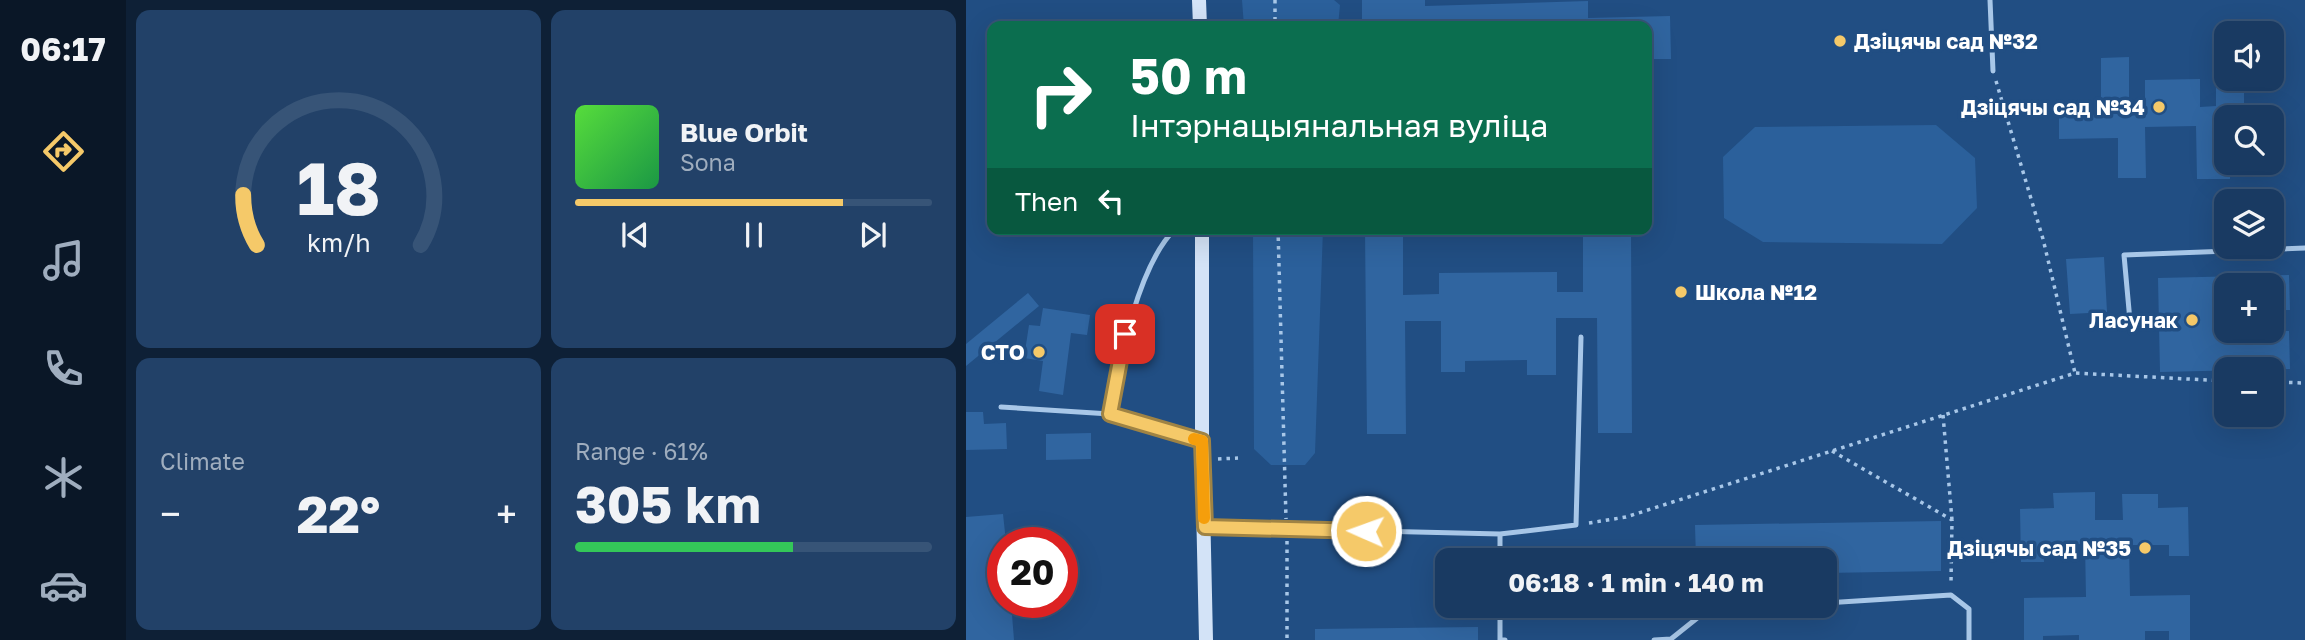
<!DOCTYPE html>
<meta charset="utf-8">
<style>
:root{--surface:#193a62;--page:#224168;--text:#f1f3f6;--muted:#9fadbe;--line:#375477;--accent:#f5c969}
body{margin:0;font-family:"Golos Text",sans-serif;background:var(--page);color:var(--text);height:100vh;display:flex;flex-direction:column;font-size:26px;white-space:nowrap}
*{box-sizing:border-box;margin:0}
p{font-size:23px;color:var(--muted)}
.icon{flex:none;width:38px;height:38px;fill:none;stroke:currentColor;stroke-width:2;stroke-linecap:round;stroke-linejoin:round}
.map{position:relative;flex:1;overflow:hidden}
.sheet{display:flex;flex-direction:column;gap:10px;padding:10px;background:#0e2036;width:840px}
.sheet>*{flex:none}
.hud{position:absolute;left:21px;top:21px;width:665px;height:214px;border-radius:14px;box-shadow:0 7px 28px #0002,0 0 0 2px var(--line);background:#0b6e4f;color:#fff;overflow:hidden}
.tools{position:absolute;left:1248px;top:21px;display:grid;gap:14px}
.tools a{display:grid;place-items:center;width:70px;height:70px;border-radius:14px;background:var(--surface);box-shadow:0 7px 28px #0002,0 0 0 2px var(--line);font-size:35px}
.speed{position:absolute;left:21px;top:527px;display:flex;gap:14px;font-size:35px;font-weight:700;text-align:center}
.speed>*{display:grid;place-content:center;width:91px;height:91px;border-radius:50%;background:var(--surface);box-shadow:0 7px 28px #0002,0 0 0 2px var(--line);line-height:1}
.speed .limit{border:10px solid #d22;background:#fff;color:#111}
.pin{position:absolute;display:grid;place-items:center;width:60px;height:60px;color:#fff;margin:-30px;border-radius:14px;box-shadow:0 4px 10px #0006}
.me{position:absolute;width:77px;margin:-38px;rotate:272deg;stroke-linejoin:round;filter:drop-shadow(0 0 5px #0008)}
.turn{display:flex;align-items:center;gap:24px;height:147px;padding:0 28px;font-size:32px}
.turn .icon{width:91px;height:91px;stroke-width:2.5}
.turn b{display:block;font-size:49px;line-height:60px}
.then{display:flex;align-items:center;height:66px;padding:0 28px;background:#0003;gap:14px;font-size:26px}
.big{font-size:52px;font-weight:700;line-height:1.1}
.sheet .card{flex:1;display:flex;flex-direction:column;justify-content:center;gap:10px;min-width:0;padding:0 24px;border-radius:14px;background:var(--page)}
.sheet .dial{align-items:center;gap:0}
.dial svg{height:182px;overflow:visible;fill:none;stroke:var(--line);stroke-width:7;stroke-linecap:round;text-anchor:middle}
.dial text{fill:var(--text);stroke:none}
.song{display:flex;align-items:center;gap:21px}
.cover{width:84px;height:84px;border-radius:10px;background:linear-gradient(135deg,hsl(110 70% 55%),hsl(140 70% 35%))}
.played{height:7px;border-radius:4px;background:linear-gradient(90deg,var(--accent) 75%,var(--line) 75%)}
.keys{display:flex;justify-content:space-around;direction:ltr}
.heat{display:flex;justify-content:space-between;align-items:center;font-size:38px;direction:ltr}
.charge{height:10px;border-radius:5px;background:linear-gradient(90deg,#34c759 61%,var(--line) 0)}
.sheet .tiles{flex:1;display:grid;gap:10px;grid-template-columns:repeat(2,1fr)}
.trip{position:absolute;left:469px;top:548px;width:402px;height:70px;border-radius:14px;background:var(--surface);box-shadow:0 7px 28px #0002,0 0 0 2px var(--line);font-weight:700;line-height:70px;text-align:center}
main{display:flex;flex:1;min-height:0}
.tab-bar{display:flex;flex-direction:column;width:126px;justify-content:space-around;align-items:center;background:#0a1727;color:var(--muted)}
.tab-bar .icon{width:49px;height:49px}
.tab-bar .active{color:var(--accent)}
.tab-bar b{font-size:32px;color:var(--text)}
.map>svg:first-child{display:block}
</style>
<main>
<nav class="tab-bar">
<b>06:17</b>
<svg class="icon active" aria-label="directions" viewBox="0 0 24 24"><path d="M12 3l9 9-9 9-9-9zM9 14v-3h6M13 9l2 2-2 2"/></svg>
<svg class="icon" aria-label="music" viewBox="0 0 24 24"><path d="M9 18V5l10-2v13"/><circle cx="6" cy="18" r="3"/><circle cx="16" cy="16" r="3"/></svg>
<svg class="icon" aria-label="phone" viewBox="0 0 24 24"><path d="M5 4h4l2 5-3 2q2 4 5 5l2-3 5 2v4C11 20 4 13 5 4z"/></svg>
<svg class="icon" aria-label="climate" viewBox="0 0 24 24"><path d="M12 3v18M4 7l16 10M4 17L20 7"/></svg>
<svg class="icon" aria-label="car" viewBox="0 0 24 24"><path d="M5 17H2v-5l4-1 3-4h7l3 4 3 1v5h-3M9 17h6M6 11h13"/><circle cx="7" cy="17" r="2"/><circle cx="17" cy="17" r="2"/></svg>
</nav>
<section class="sheet">
<div class="tiles">
<div class="card dial"><svg viewBox="0 0 100 80">
<path d="M14 69A42 42 0 1 1 86 69"/>
<path d="M14 69A42 42 0 0 1 8 47" stroke="#f5c969"/>
<text x="50" y="56" font-size="32" font-weight="700">18</text>
<text x="50" y="72" font-size="11">km/h</text>
</svg></div>
<div class="card">
<div class="song"><i class="cover"></i><div><b>Blue Orbit</b><p>Sona</p></div></div>
<div class="played"></div>
<div class="keys"><svg class="icon" aria-label="previous" viewBox="0 0 24 24"><path d="M18 5L8 12l10 7zM5 5v14"/></svg><svg class="icon" aria-label="pause" viewBox="0 0 24 24"><path d="M8 5v14M16 5v14"/></svg><svg class="icon" aria-label="next" viewBox="0 0 24 24"><path d="M6 5l10 7-10 7zM19 5v14"/></svg></div>
</div>
<div class="card"><p>Climate</p>
<div class="heat"><a>−</a><b class="big">22°</b><a>+</a></div>
</div>
<div class="card"><p>Range · 61%</p><b class="big">305 km</b><div class="charge"></div></div>
</div>
</section>
<div class="map">
<svg width="1339" height="640" viewBox="0 0 1339 640">
<rect width="100%" height="100%" fill="#214e83"/>
<path fill="#2b609b" d="M276,0H368L374,5L372,26H278Z
M970,125L1009,158L1011,208L976,244L797,242L758,218L757,157L789,127Z
M287,229H357L349,453L339,465H305L288,449Z"/>
<path fill="#3065a0" d="M396,0H459V6L622,1V18L704,16L705,59H681V26H396Z
M1163,57V105H1179V80L1234,79V107L1250,106V57H1260V79H1278V108L1310,107V140H1306V117H1260V163H1264V179H1231L1230,126L1179,127L1180,178H1152V138L1093,139V115H1135V58Z
M399,229H437V295L473,294V273L591,272V292H617V229H665L666,433H632L631,318H590V375H561V360L499,361V372H475V321H439L440,434H401Z
M1138,257L1141,312L1104,314L1100,259Z
M1323,275L1324,310H1306V285H1260V331H1323L1324,369L1194,372L1192,278Z
M62,293L73,306L0,366V344Z
M77,308L124,315L121,335L105,333L97,395L73,391L77,361L58,358L63,325L74,326Z
M0,412H17L18,424L40,423L41,449L0,450Z
M125,433V459L80,460V434Z
M1129,492V520H1157L1156,494H1192V508L1222,507L1223,556H1203V545H1163L1164,596L1224,595V640H1203V631H1179V640H1113V635L1077,636V640H1058V598L1120,597L1119,544L1077,545L1078,562H1055L1054,509L1088,508L1087,493Z
M37,514L40,542H37V602H45L48,640H0V517Z
M975,521V571L859,573V560H730L729,525Z
M512,627V640H349V629Z"/>
<g fill="none" stroke-linecap="round" stroke-linejoin="round">
<path stroke="#a8c7e8" stroke-width="3.5" stroke-dasharray="3.5 5" stroke-linecap="butt" d="M309,0V26
M1030,81L1077,239L1109,373
M312,229L320,519
M1306,382L1339,383
M977,415L986,520
M866,451L986,520L985,582
M252,459L272,458
M623,523L660,517L1109,373L1260,381
M321,541V640"/>
<path stroke="#a8c7e8" stroke-width="5" d="M1024,0L1027,71
M1164,321L1158,255L1339,248
M35,407L144,414L233,440
M144,414C154,361 171,267 209,229
M239,527L534,534V560
M534,534L610,525L615,337
M859,603L985,595L1003,609V640
M534,606V640H539
M688,640L705,639L740,611L828,606"/>
<path stroke="#d3e3f7" stroke-width="14" d="M233,0L234,26
M236,229V459L240,640"/>
</g>
<g fill="none" stroke-linecap="round" stroke-linejoin="round">
<defs>
<path id="route" d="M159,334L144,414L236,441L239,527L400,531"/>
</defs>
<use href="#route" stroke="#9f8344" stroke-width="18"/>
<use href="#route" stroke="#f5c969" stroke-width="12"/>
<path stroke="#f59e0b" stroke-width="12" d="M228,439L236,441L238,518"/>
</g>
<g fill="#f5c969" stroke="#214e83" stroke-width="2.5">
<circle cx="874" cy="41" r="7"/>
<circle cx="1193" cy="107" r="7"/>
<circle cx="715" cy="292" r="7"/>
<circle cx="1226" cy="320" r="7"/>
<circle cx="73" cy="352" r="7"/>
<circle cx="1179" cy="548" r="7"/>
</g>
<g text-anchor="middle" dominant-baseline="central" stroke-width="7" stroke-linejoin="round" paint-order="stroke">
<g font-size="21" font-weight="bold" fill="#fff" stroke="#214e83" text-anchor="end">
<text x="888" y="41" text-anchor="start">Дзіцячы сад №32</text>
<text x="1179" y="107">Дзіцячы сад №34</text>
<text x="729" y="292" text-anchor="start">Школа №12</text>
<text x="1212" y="320">Ласунак</text>
<text x="59" y="352">СТО</text>
<text x="1165" y="548">Дзіцячы сад №35</text>
</g>
</g>
</svg>
<div class="tools">
<a><svg class="icon" aria-label="sound" viewBox="0 0 24 24"><path d="M4 9h4l5-4v14l-5-4H4zM17 9q2 3 0 6"/></svg></a>
<a><svg class="icon" aria-label="search" viewBox="0 0 24 24"><circle cx="10" cy="10" r="6"/><path d="M15 15l6 6"/></svg></a>
<a><svg class="icon" aria-label="layers" viewBox="0 0 24 24"><path d="M12 4l9 5-9 5-9-5zM3 14l9 5 9-5"/></svg></a>
<a>+</a>
<a>−</a>
</div>
<div class="speed"><div class="limit">20</div></div>
<div class="pin" style="left:159px;top:334px;background:#d93025"><svg class="icon" aria-label="arrive" viewBox="0 0 24 24"><path d="M6 21V4h12l-3 4 3 4H6"/></svg></div>
<svg class="me" style="left:400px;top:531px" viewBox="-20 -20 40 40"><circle r="17" fill="#f5c969" stroke="#fff" stroke-width="3"/><path d="M0-11L8 9 0 5-8 9z" fill="#fff"/></svg>
<div class="trip">06:18 · 1 min · 140 m</div>
<div class="hud">
<div class="turn"><svg class="icon" aria-label="right" viewBox="0 0 24 24"><path d="M7 20v-9h11M14 6l5 5-5 5"/></svg><div><b>50 m</b>Інтэрнацыянальная вуліца</div></div>
<div class="then">Then<svg class="icon" aria-label="left" viewBox="0 0 24 24"><path d="M17 20v-9H6M10 6l-5 5 5 5"/></svg></div>
</div>
</div>
</main>
